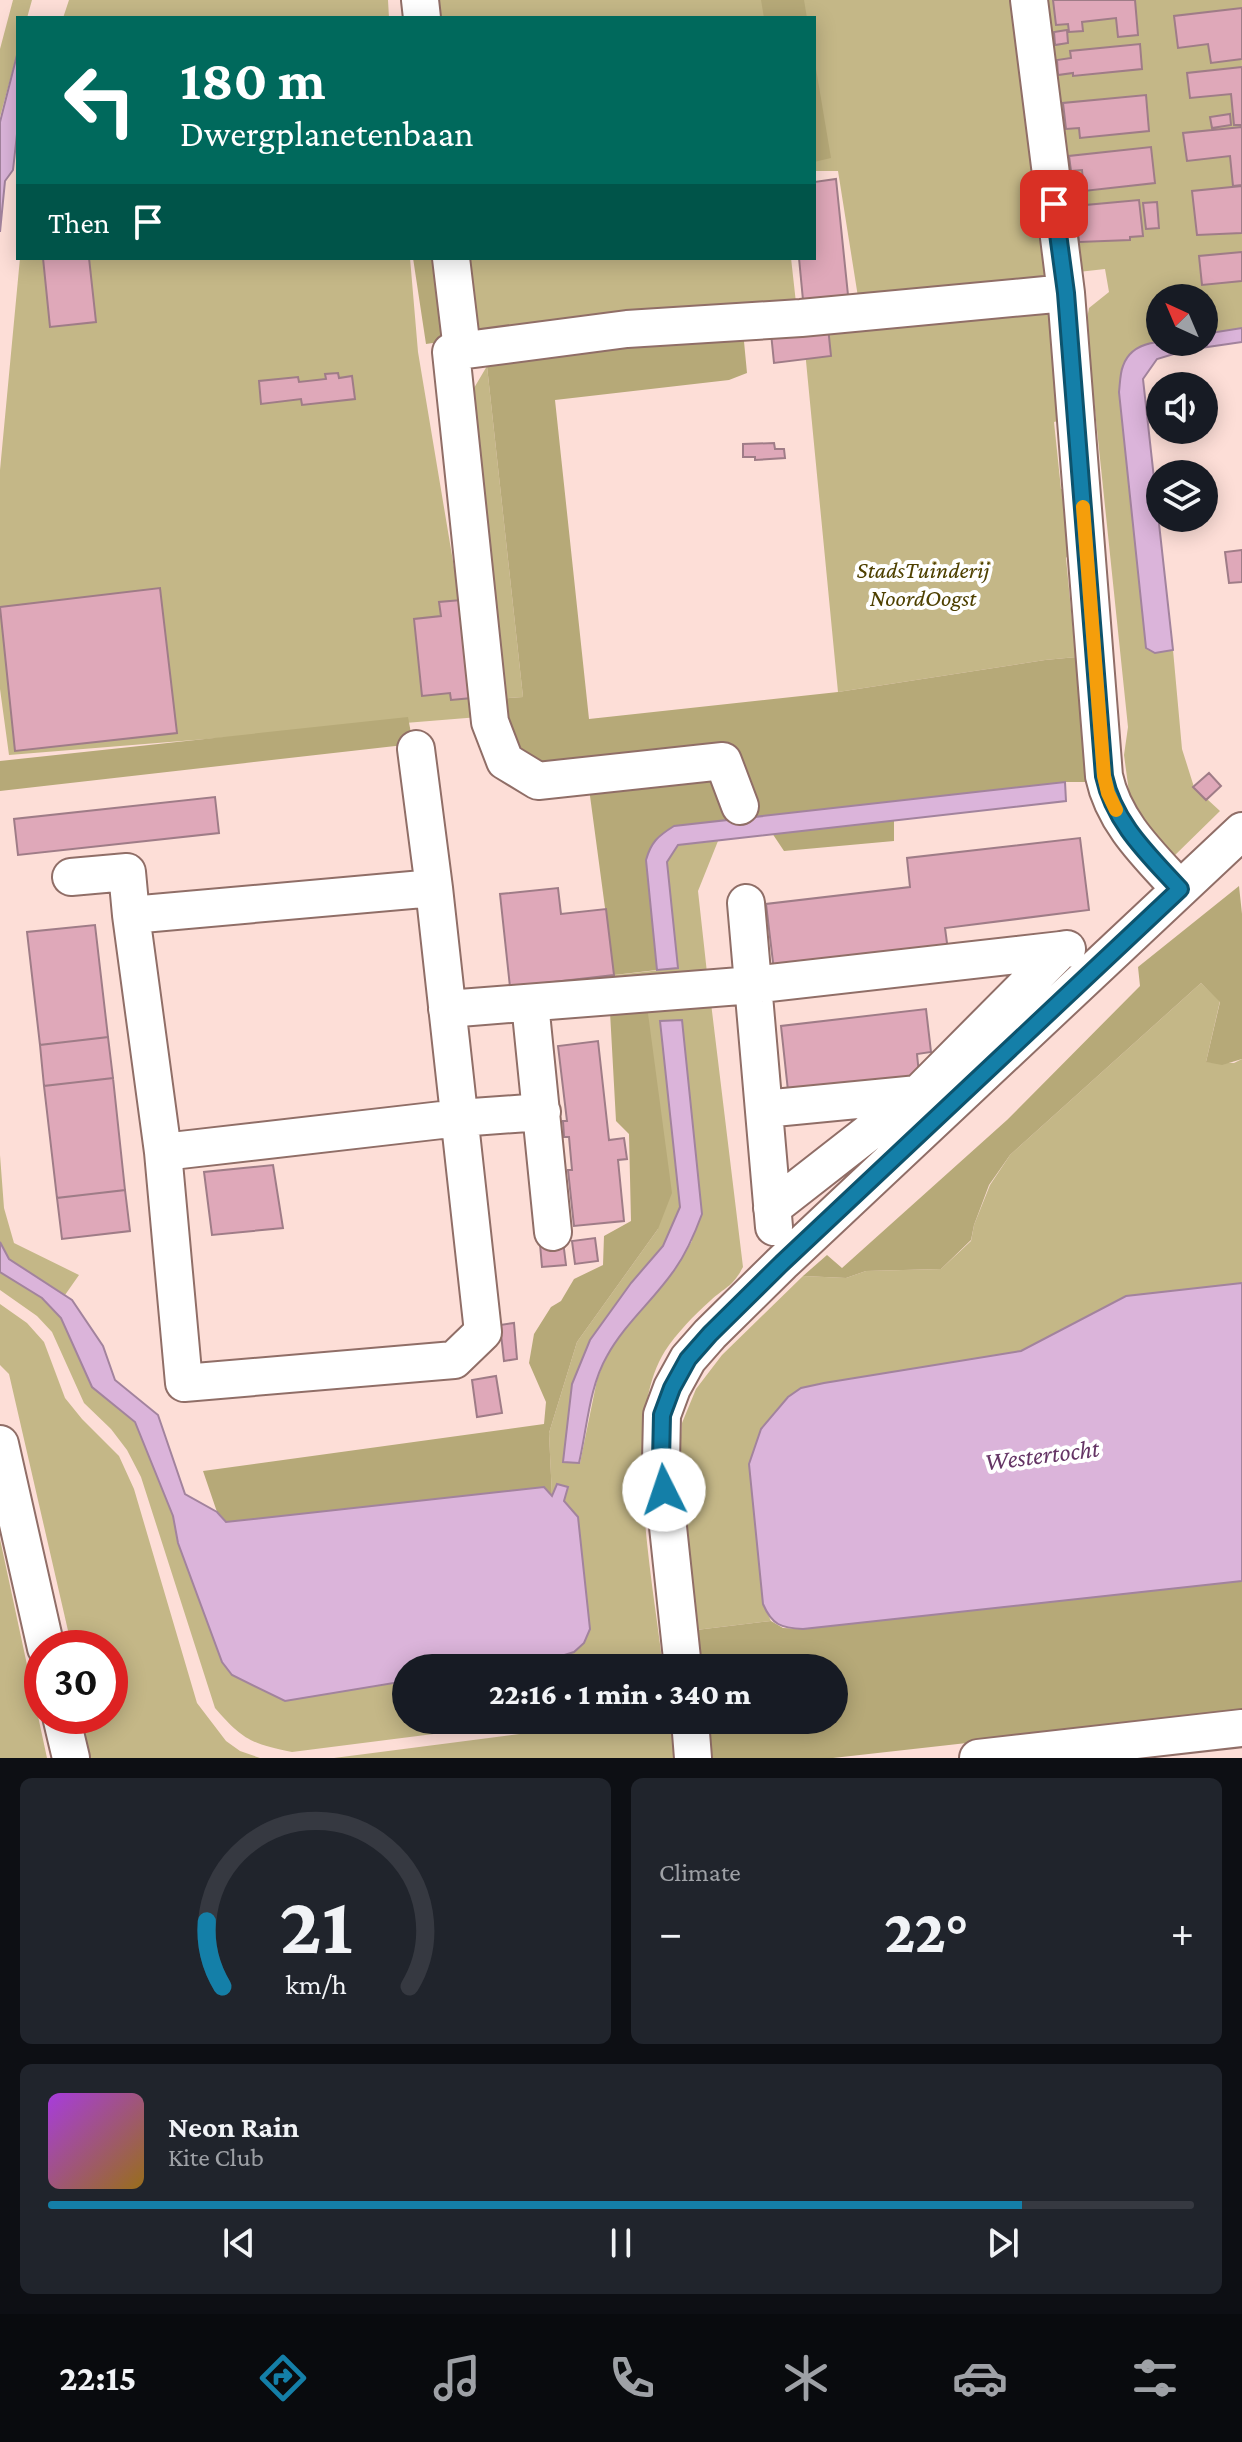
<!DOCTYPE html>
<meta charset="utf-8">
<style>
:root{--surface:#171b24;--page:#20242c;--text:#f1f3f6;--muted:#9ea1a6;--line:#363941;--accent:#147fa8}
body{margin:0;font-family:"Crimson Pro",serif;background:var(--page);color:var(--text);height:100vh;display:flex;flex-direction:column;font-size:30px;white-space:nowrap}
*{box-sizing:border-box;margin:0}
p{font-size:26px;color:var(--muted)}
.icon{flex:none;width:44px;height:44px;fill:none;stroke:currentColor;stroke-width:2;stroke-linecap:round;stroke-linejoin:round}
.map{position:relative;height:1758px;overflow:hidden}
.drawer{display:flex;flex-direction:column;gap:20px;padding:20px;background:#0d0f14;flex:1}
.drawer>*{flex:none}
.top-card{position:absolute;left:16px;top:16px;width:800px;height:244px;border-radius:0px;box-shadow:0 4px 20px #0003;background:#00695c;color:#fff;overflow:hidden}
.needle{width:52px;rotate:316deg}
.controls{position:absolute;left:1146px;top:284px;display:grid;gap:16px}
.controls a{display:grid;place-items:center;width:72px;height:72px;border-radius:50%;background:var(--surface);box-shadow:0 4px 20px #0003;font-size:40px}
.speed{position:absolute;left:24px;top:1630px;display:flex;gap:16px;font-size:40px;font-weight:700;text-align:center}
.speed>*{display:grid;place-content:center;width:104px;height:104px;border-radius:50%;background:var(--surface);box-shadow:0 4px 20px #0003;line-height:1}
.speed .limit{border:12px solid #d22;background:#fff;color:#111}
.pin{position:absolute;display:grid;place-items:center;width:68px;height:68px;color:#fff;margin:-34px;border-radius:16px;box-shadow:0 4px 12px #0006}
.me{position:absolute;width:88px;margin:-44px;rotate:356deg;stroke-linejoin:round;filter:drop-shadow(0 0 6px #0008)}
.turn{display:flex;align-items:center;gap:28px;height:168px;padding:0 32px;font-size:36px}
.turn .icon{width:104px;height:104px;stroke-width:2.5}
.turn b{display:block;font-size:56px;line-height:68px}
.then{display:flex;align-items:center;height:76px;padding:0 32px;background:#0003;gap:16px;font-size:30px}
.big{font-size:60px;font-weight:800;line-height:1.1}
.drawer .widget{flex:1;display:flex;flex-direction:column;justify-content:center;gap:12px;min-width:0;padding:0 28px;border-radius:12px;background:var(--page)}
.drawer .dial{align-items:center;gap:0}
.dial svg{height:208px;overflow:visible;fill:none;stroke:var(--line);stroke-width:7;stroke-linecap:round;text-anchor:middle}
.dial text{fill:var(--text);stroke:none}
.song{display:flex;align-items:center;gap:24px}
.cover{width:96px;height:96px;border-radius:12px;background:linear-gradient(135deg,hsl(280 70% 55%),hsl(40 70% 35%))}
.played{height:8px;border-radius:4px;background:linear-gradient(90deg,var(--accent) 85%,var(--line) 85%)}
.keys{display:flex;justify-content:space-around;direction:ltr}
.heat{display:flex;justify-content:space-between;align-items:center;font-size:44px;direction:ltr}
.drawer .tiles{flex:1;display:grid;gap:20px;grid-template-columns:1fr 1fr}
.widget:last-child{grid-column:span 2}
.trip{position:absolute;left:392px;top:1654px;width:456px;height:80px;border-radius:40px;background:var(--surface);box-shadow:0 4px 20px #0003;font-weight:800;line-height:80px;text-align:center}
.menu{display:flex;height:128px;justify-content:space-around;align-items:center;background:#090b0e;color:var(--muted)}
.menu .icon{width:56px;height:56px}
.menu .selected{color:var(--accent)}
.menu b{font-size:36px;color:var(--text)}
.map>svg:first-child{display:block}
</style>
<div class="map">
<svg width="1242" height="1758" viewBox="0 0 1242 1758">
<rect width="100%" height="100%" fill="#fdded7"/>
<path fill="#c4b787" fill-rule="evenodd" d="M13,0H32L27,18H18V50L0,117V49Z
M69,0H388L389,18H63Z
M404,0H1242V328L1204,334V298H1160V342C1128,348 1123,361 1119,392L1146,647L1155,653L1173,650L1182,749L1194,787L1220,811L1171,859L1131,807L1124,755L1128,727L1086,324L1089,308L1109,292L1105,269L858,297L838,171H814V18H407Z
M20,258H410L418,352L479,717L9,755L0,689V470Z
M441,258H791L796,303L453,340Z
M1048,305L1062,420L1054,422L1061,489H1069L1075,546L1066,558L1074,641L1085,649L1087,656L1045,660L838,692L803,330Z
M487,366L523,697L495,699L464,405Z
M718,841L698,891L708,982L510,987L678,968L667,862L678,845Z
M1201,983L1220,1001L1206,1062L1234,1063L1242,1059V1283L1126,1296L1021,1351L801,1388L788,1397L761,1429L749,1464L763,1604L771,1621L696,1630L679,1462L682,1423L696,1389L722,1355L803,1276L846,1278L866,1271L941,1269L971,1241L974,1225L990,1185L1010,1155Z
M711,1003L743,1267C732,1288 726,1286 710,1301C695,1314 676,1334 665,1351C620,1422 654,1585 663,1668H490L574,1652L590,1629L583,1572L552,1497L549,1433L577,1342L658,1229L647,1006ZM660,1022L692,1241L675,1270L622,1331L605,1359L597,1380L580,1463L564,1462L572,1384L590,1340L631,1283L663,1246L680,1207Z
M0,1155L4,1208L14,1243L79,1275L65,1295L9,1259L0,1242Z
M0,1272L42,1298L61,1318L91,1386L135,1422L173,1516L222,1662L232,1675L285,1701L406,1681V1720H544L292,1752C251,1744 242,1739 215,1708L141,1477L127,1450L111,1429L84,1403L52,1332L37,1316L0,1290Z
M0,1304L27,1323L44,1342L65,1398L82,1419L119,1456L134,1489L197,1703L226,1741L240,1751L260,1758H87L74,1716H110V1648H72L9,1374L0,1365Z
M0,1539L47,1758H0Z
M627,1720H673L675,1758H334Z"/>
<path fill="#b6a978" d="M761,0H804L807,18H764Z
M814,57L831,158L814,162Z
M413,258H441L453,340L426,344Z
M743,331L747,373L729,380L555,400L589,719L838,692L1045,660L1087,656L1096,782H1065L674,826L646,860L657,970L614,975L586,766L538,770L511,747L495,699L523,697L487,366L510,349Z
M408,717L413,744L0,791V761Z
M894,820V841L784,851L772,833Z
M1239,886L1242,914V1059L1222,1065L1206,1062L1220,1002L1201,983L1010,1155L989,1185L974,1225L971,1240L941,1269L866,1271L846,1278L803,1276L827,1255L842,1268L1007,1120L1140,986L1138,967Z
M647,1006L672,1193L658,1229L577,1342L549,1433L552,1497L544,1487L226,1522L217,1512L203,1471L544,1424L546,1402L529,1363L534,1334L551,1307L561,1301L574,1279L603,1265L604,1236L631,1221L629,1134L616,1121L610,1012Z
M1242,1581V1712L833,1758H713L709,1754L706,1720H834V1668H700L696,1630L771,1621L783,1628L803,1629Z"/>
<path fill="#dbb4da" stroke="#a2839d" stroke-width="2" d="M18,51V125L13,170L5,181L0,232V122Z
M1242,328V342L1187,350L1157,359L1143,379L1173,650L1155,653L1146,648L1119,392C1120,384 1120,373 1123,366C1134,334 1177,342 1204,342V334Z
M1065,782L1066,801L678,845L667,862L678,968L657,970L646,860C651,842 658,836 674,826Z
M682,1020L702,1214C695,1233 687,1252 675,1269C654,1300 625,1323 607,1356C589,1387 587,1429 579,1463L563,1462L572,1384L590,1340L631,1283L663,1246L680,1207L660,1021Z
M0,1242L9,1259L72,1300L103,1346L115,1380L158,1415L185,1494L217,1512L226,1522L544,1487L552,1496L557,1484L568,1487L564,1501L578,1517L590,1629L584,1643L574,1652L558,1657L490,1668H406V1681L285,1701L232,1675L222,1662L178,1543L173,1516L135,1422L92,1387L61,1318L42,1298L0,1272Z
M1242,1283V1581L803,1629C781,1628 772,1625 763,1604L749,1464L761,1429L788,1397L801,1388L824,1383L1021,1351L1126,1296Z"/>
<path fill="#dfa8b9" stroke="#9f7c87" stroke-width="2" d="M1053,0H1135L1138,35L1118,37L1116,18L1082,22L1083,31L1069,32L1068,24L1056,25Z
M1242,8V59L1211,63L1208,44L1178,48L1174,16Z
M1067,30L1068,43L1055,45L1054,32Z
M1140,44L1142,69L1073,76V73L1058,75L1057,60L1071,58L1070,51Z
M1242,67V125H1234L1231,94L1190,98L1187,73Z
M1146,95L1149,131L1080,138L1079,128L1066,129L1063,103Z
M1230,114L1231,125L1212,128L1210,117Z
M1242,127V185L1233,186L1230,156L1187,161L1183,133Z
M1151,147L1155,183L1084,191L1082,170L1071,171L1069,156Z
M836,179L848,295L803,300L799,258H814V182Z
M1242,186V233L1197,235L1192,191Z
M1139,200L1143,236L1130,237V240L1079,242L1075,206Z
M1157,202L1159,228L1146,229L1143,203Z
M1242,252V281L1202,285L1199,256Z
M43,258H89L96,322L50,327Z
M828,327L831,356L774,363L771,333Z
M338,373L339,378L352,376L355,399L302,405L301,399L261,404L259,381L298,377L299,382L326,379L325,374Z
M774,443L775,449H784L785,458L755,460V457H743V444Z
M1242,550V582L1229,583L1225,552Z
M160,588L177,733L15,751L0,607Z
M461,600L472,698L451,700L450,693L422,696L414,619L441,616L439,602Z
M1209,773L1221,786L1206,800L1193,787Z
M215,797L219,833L18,855L14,819Z
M1080,838L1089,910L945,928L949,958L775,979L766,904L910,887L907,858Z
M558,888L561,914L606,909L614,975L510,987L500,894Z
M95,925L108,1037L40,1045L27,932Z
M926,1009L931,1052L917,1054L920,1084L789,1100L781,1026Z
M108,1037L113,1078L44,1086L40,1045Z
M598,1041L609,1140L624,1138L627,1159L618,1160L624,1221L574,1226L568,1170H572L569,1137H564L563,1121H567L558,1046Z
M113,1078L125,1190L57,1198L44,1086Z
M273,1165L283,1228L212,1235L204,1172Z
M125,1190L130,1231L62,1239L57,1198Z
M595,1238L598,1261L575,1264L572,1241Z
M563,1241L566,1265L542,1267L540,1244Z
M514,1323L517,1359L504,1361L500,1325Z
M496,1376L502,1413L477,1417L472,1380Z"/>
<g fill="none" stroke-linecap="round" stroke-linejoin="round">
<defs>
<path id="minor" d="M420,0L422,18
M1029,0L1066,293L1104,776C1114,823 1149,855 1180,889
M451,258L462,350
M416,749L434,888
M740,806L723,761L538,781L505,761L490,722L451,352L627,329L801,318L1066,293
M71,877L127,872L131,915L434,888L483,1332L454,1360L184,1383L163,1152L131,915
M746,903L774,1227
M530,1003L553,1232
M447,1009L753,985L1061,950
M764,1109L918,1094
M163,1152L459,1118L542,1112
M772,1208L918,1094L1061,950L1067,949
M0,1444L46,1648
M683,1668L661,1461L662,1415L672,1388L688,1359L710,1334L782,1263L1242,831
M61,1716L71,1758
M690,1720L693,1758
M978,1758L1242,1728"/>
</defs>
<use href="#minor" stroke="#906e67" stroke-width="40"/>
<use href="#minor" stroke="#fff" stroke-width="36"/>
</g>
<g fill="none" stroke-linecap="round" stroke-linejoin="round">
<defs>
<path id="route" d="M664,1490L661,1461L662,1415L672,1388L688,1359L710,1334L782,1263L1180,889C1149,855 1114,823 1104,776L1066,293L1054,204"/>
</defs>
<use href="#route" stroke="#0d536d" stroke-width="20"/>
<use href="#route" stroke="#147fa8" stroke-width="14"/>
<path stroke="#f59e0b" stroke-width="14" d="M1083,507L1104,776L1108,793L1116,810"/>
</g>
<g text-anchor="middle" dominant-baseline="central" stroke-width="8" stroke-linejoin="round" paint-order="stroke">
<g font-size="24" font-style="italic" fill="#4e4000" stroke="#fff">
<text x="923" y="569">StadsTuinderij<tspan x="923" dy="28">NoordOogst</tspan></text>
</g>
<g font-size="26" font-style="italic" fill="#653565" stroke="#fff">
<text transform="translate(1042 1455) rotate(-7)">Westertocht</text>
</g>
</g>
</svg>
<div class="controls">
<a><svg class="needle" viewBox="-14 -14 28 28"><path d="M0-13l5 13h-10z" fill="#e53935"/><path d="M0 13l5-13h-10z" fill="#9ea1a6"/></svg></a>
<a><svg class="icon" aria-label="sound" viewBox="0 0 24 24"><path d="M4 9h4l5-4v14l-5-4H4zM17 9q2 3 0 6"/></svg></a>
<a><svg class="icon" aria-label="layers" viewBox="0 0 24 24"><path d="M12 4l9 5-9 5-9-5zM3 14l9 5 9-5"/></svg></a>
</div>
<div class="speed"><div class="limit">30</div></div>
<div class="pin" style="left:1054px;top:204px;background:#d93025"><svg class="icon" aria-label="arrive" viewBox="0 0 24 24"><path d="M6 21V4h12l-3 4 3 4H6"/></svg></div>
<svg class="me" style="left:664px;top:1490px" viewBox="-20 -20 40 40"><circle r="19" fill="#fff"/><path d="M0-13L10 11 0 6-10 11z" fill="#147fa8"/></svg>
<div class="trip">22:16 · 1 min · 340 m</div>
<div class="top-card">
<div class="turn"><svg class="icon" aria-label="left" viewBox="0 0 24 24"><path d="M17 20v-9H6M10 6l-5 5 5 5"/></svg><div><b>180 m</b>Dwergplanetenbaan</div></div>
<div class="then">Then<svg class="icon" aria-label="arrive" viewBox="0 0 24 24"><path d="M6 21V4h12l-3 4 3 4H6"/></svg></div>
</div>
</div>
<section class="drawer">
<div class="tiles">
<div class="widget dial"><svg viewBox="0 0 100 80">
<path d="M14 69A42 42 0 1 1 86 69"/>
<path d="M14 69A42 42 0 0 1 8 44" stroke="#147fa8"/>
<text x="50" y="56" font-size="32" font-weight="700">21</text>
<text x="50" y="72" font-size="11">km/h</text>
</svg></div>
<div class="widget"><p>Climate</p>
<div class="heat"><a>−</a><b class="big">22°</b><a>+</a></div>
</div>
<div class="widget">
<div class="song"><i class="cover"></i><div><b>Neon Rain</b><p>Kite Club</p></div></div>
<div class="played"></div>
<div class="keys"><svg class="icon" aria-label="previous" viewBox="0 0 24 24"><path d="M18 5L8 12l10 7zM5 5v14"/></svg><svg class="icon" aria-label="pause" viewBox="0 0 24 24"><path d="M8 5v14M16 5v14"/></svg><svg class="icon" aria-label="next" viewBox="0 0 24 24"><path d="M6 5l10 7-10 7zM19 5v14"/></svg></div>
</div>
</div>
</section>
<nav class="menu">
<b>22:15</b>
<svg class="icon selected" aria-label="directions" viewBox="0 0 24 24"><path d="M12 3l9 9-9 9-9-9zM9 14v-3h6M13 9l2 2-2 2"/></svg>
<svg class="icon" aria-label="music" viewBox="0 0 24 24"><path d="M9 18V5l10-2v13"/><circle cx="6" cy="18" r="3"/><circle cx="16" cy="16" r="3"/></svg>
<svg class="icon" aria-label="phone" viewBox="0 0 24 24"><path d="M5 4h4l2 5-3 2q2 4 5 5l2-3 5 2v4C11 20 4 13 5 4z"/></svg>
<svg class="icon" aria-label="climate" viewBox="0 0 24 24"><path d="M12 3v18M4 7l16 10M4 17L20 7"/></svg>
<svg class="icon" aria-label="car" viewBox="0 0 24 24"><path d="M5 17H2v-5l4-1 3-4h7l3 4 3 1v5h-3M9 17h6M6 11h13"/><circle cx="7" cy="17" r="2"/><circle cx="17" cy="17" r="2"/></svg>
<svg class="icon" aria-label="filters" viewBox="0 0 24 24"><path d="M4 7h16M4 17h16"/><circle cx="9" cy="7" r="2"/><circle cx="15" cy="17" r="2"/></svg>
</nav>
